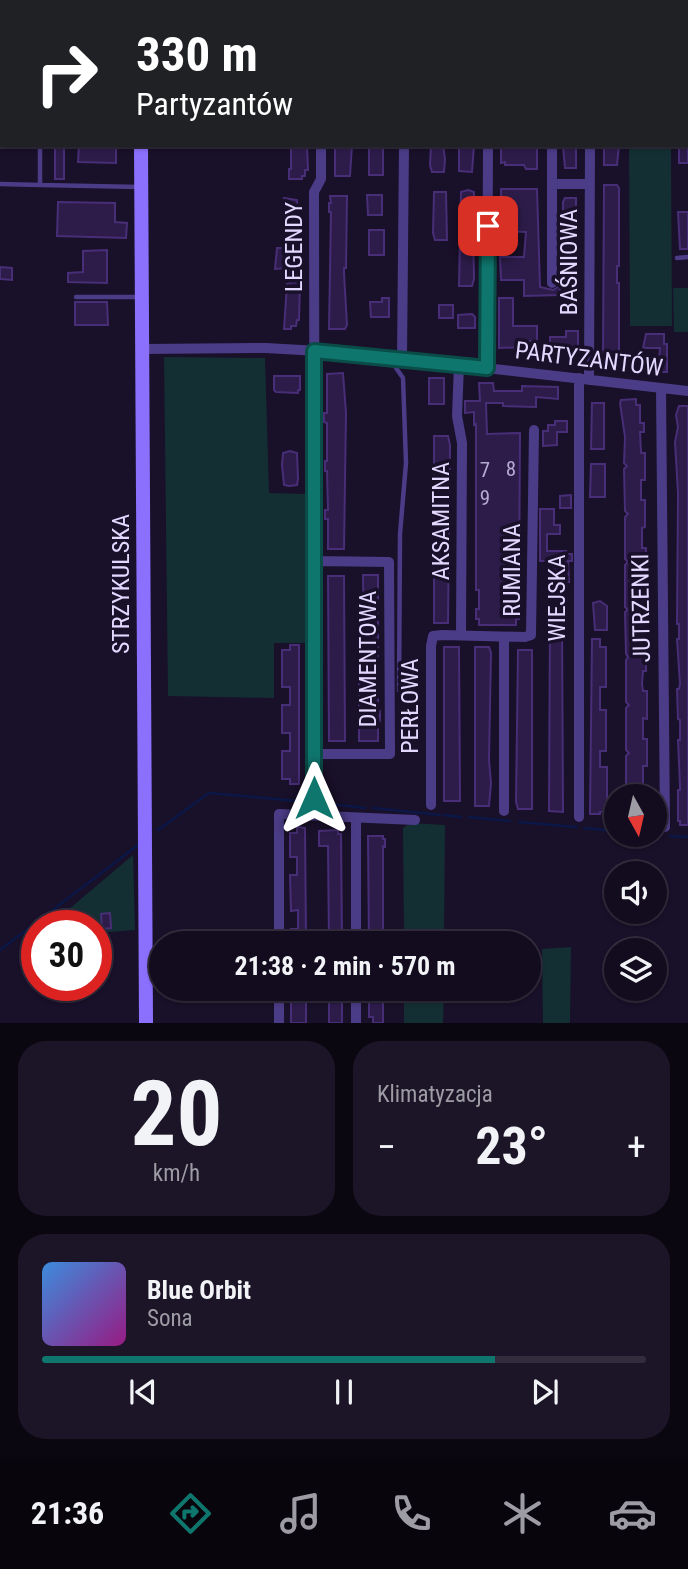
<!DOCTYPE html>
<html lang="pl">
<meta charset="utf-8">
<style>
:root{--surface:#130c1f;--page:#1c1528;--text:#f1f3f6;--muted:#9d9ba4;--line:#322c3d;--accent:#0f766e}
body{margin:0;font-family:"Roboto Condensed",sans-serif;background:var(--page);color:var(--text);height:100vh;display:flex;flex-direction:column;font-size:26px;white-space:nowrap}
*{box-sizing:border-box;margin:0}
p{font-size:23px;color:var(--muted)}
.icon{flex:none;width:38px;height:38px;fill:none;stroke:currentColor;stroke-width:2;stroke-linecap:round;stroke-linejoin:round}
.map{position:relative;height:1023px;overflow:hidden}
.drawer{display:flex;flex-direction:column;gap:18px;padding:18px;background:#0a0711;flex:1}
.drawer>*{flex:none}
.banner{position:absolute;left:0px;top:0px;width:690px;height:147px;box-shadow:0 2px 5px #0004,0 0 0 2px var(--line);background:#202124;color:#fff;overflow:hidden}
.needle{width:46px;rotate:172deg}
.tools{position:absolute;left:604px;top:784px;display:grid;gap:14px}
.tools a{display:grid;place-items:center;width:63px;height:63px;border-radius:50%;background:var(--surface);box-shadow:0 2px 5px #0004,0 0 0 2px var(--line);font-size:35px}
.speed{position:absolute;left:21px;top:910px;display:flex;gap:14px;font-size:35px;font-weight:700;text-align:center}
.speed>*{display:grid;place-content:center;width:91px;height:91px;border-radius:50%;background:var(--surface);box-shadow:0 2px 5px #0004,0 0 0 2px var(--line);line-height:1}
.speed .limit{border:10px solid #d22;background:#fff;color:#111}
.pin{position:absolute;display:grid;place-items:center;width:60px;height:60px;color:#fff;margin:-30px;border-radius:14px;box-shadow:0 4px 10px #0006}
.me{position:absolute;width:77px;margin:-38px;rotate:0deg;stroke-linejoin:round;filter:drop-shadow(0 0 5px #0008)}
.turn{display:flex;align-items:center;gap:24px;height:147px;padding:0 21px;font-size:32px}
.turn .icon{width:91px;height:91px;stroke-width:2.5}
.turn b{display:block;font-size:49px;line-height:60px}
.big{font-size:52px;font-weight:700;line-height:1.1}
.drawer .tile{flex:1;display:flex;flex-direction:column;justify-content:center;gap:10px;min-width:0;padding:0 24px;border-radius:28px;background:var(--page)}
.drawer .dial{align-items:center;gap:0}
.dial b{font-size:91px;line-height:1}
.song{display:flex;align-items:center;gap:21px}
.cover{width:84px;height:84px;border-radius:10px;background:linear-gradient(135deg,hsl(210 70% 55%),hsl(310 70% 35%))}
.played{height:7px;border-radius:4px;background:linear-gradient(90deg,var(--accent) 75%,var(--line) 75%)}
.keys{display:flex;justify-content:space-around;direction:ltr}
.heat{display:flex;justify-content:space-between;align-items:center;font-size:38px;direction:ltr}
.drawer .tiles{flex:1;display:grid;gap:18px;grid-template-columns:1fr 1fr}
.tile:last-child{grid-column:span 2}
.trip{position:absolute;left:149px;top:931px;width:392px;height:70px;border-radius:35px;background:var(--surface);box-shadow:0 2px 5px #0004,0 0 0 2px var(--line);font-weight:700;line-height:70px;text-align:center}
.dock{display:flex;height:112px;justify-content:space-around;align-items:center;background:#08050c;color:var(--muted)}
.dock .icon{width:49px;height:49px}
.dock .selected{color:var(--accent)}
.dock b{font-size:32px;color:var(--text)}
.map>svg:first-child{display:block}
</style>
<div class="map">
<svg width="688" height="1023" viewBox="0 0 688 1023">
<rect width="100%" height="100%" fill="#191029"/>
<path fill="#132f33" d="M629,145H671L672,326H630Z
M673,288H688V332H674Z
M164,357L265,358L269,493L307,494V643H274V698L168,696Z
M410,823L445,825L444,943H404L403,828Z
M133,855L135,930L96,933V926H57L56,920Z
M571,947L570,1023H543L542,949Z
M404,989H444L443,1023H404Z"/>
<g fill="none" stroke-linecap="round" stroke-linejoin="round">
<path stroke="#0b1747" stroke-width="2.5" d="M321,803L365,808
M373,808L440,815
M444,815L461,817
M469,817L510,821
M519,822L577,827
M584,828L616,831
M158,830L209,793L308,802
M654,834L662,835
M670,836L688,837
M0,950L138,845"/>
</g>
<path fill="#2d1c4a" stroke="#482e76" stroke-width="2" d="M55,145H64V179H55Z
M79,145H116V163L78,162Z
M291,145H307L308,170H305V176H302V179H289V169H291Z
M337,145H352L350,176H335V148Z
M369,145H383V175H369Z
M431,145H443L445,159L444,172H432L430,165Z
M459,145H474L472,172L459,171Z
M501,145H537V169H526L524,165H505V162L501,163Z
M576,145V168H565L563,146Z
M604,145H619L617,165H604Z
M679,145H688V163H679Z
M604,185H617L619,188V266H617V283H619V360L618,363H605L603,357Z
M501,189H537L540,287L553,290L560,286V295L524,296V280H501L500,257H524L526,232L501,231Z
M468,190L474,192V198H476V222L473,227L474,279L472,286H459L461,192Z
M434,192H446L447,240H435L433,233Z
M367,195H382V215H368Z
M330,196H347L346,268H344V273L347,325L345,329H329L331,212H329V203H331Z
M284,198L297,200L299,225H289V209H285Z
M565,198H576V279H563V202Z
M58,202L115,203V222L127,223L126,238L57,236Z
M678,212H688V249H680Z
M369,230H384V255H369Z
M277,248H294V258H302V267L275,269Z
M107,250V283L68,282V273L83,272V251Z
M0,267L12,268V280L0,279Z
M294,282L300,284L299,320H297L296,326H291V329H284L287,284Z
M382,298H389V317H371L370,302H382Z
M499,298H513V326H537V341H529L528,347L499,348Z
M75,302H107L108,325H75Z
M439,305H453V318H439Z
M472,314L475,317V328H458V315Z
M566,331H578V348L550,350V337H566Z
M646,334H664V344H667V372H658L660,348H643Z
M343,373L346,413L344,549H328V519H325V510H328L327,471H325V461H327V423L324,422V413H327V374Z
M274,376H300V390H298V393L276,392L274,390Z
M429,378H444V404H429Z
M479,383H493L494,391H522V386L558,387V399L536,397V407L503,406V403H486L487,434L520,433L519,590H516V609H519V619H516V625H479V619H476V609H479V590H476V424L474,425V412L465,413V401H480Z
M636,399V405H640V423H644V432H640L641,453H645V480H641V500H645V527L642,528V548H646V575H642V596H646V623H642V644H646V671H643L642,684L643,691H647V719L643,718V739H647V766H643V787H647V796H626V756L629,753L626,750V708L629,705L626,702V660L628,657L626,654L625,612L628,610L625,607V565L628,562L625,559V517L628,514L625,511L624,469L627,466L624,463L625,437L620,403L621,400Z
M592,403H604V449H591Z
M679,406H688V825H680V821H678V790H680V786L678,740H680V720L678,719L677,689H679L680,684L677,639H679V624H677L678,493L675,442L678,427L676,415Z
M555,421H567V432H557V445L543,446V431H548V425H555Z
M434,436H448L450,445L448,623H434Z
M290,451L297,453L298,479L297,485L289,486L284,485L282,465L283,453Z
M591,464H605V497H590Z
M571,495V508H560V496Z
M540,509H554V525H560V534H547V551H566V554H572V561H568L569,582H559L558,573H550L549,561H540Z
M363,575H378V711H380V721H378V741H359V682L361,672H364Z
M328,576H344L345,741H329Z
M564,586V599H554V587Z
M600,601L607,606V630H595L593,603Z
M550,618H562L563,812L549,811Z
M592,639H600V647H606V687H600V710H606V751H600V767H607V811L600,812V814H590Z
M290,645H299V784H290V779H282V751H290V733H282V705H290V687H282V650H290Z
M444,647H459L460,801H444Z
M475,647H489L491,653L489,760L491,783L489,806H475Z
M518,650H532V809H518L516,802Z
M297,827L305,828L306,943H291V929H298V910L291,911L290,875H297V857H290V833H297Z
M338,830V834H341L342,943H329L328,846H319V831Z
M368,836H383V839H385V847L383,846V943H369Z
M110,913L111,928L102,929L101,914Z
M329,989H342V1023H329Z
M369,989H383V1023H373V1017H369Z
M298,995H306V1023H291V1000H298Z"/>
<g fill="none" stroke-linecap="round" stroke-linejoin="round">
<path stroke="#4b3c87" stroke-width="4.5" d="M403,0V2
M41,2V0
M40,145V185L140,187
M0,184L40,185
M677,258L688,257
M76,297H141
M390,359L403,378L406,463L400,534L399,690"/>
<path stroke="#4b3c87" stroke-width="10" d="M590,0V2
M552,145V283
M552,184H590
M142,349L266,348L354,353L688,391
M402,359L404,145
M459,365L457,416L462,443L461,635
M487,368L488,145
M589,380L590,145
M661,388L665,827
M314,561L389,562L390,754H314
M431,805V646L433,636L442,635L525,637L531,635L534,430
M504,811V637
M315,815L314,192L321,179V145
M579,817V378
M279,943V814L415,820
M356,943V819
M279,1023V989
M356,1023V989"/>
<path stroke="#8b70fe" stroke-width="14" d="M139,0V2
M141,145L146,1023"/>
</g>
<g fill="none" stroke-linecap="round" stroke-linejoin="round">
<defs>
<path id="route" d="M314,798V351L487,368L488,226"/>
</defs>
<use href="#route" stroke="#0a4d48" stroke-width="18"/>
<use href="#route" stroke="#0f766e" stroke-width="12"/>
</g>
<g text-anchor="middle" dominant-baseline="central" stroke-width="7" stroke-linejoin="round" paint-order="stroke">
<g font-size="21" fill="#b6a9d2">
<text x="511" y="469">8</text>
<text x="485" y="470">7</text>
<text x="485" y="498">9</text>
</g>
<g font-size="24" fill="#e3d8ff" stroke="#191029">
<text transform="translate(294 247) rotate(-90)">LEGENDY</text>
<text transform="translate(569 262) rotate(-90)">BAŚNIOWA</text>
<text transform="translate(589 359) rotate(7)">PARTYZANTÓW</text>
<text transform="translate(441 521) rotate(-90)">AKSAMITNA</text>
<text transform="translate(512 570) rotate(-90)">RUMIANA</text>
<text transform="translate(121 584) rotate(-90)">STRZYKULSKA</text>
<text transform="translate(557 598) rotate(-90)">WIEJSKA</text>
<text transform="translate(641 608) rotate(-91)">JUTRZENKI</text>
<text transform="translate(368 659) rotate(-90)">DIAMENTOWA</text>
<text transform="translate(410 706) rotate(-90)">PERŁOWA</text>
</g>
</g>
</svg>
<div class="tools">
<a><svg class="needle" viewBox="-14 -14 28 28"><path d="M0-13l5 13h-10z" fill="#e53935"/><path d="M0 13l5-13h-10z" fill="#9d9ba4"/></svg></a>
<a><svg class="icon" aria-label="sound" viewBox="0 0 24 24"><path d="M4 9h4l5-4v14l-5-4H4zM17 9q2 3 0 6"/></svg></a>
<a><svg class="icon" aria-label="layers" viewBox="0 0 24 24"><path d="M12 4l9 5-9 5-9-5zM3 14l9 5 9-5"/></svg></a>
</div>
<div class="speed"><div class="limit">30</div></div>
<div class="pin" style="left:488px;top:226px;background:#d93025"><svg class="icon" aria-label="arrive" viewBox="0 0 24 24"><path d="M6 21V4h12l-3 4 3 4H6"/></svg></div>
<svg class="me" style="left:314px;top:798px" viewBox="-20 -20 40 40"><path d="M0-17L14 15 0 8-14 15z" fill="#0f766e" stroke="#fff" stroke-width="4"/></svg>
<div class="trip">21:38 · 2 min · 570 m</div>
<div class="banner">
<div class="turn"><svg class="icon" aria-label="right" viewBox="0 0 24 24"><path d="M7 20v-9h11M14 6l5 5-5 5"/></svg><div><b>330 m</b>Partyzantów</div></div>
</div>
</div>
<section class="drawer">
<div class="tiles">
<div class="tile dial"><b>20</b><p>km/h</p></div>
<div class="tile"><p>Klimatyzacja</p>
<div class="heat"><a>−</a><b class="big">23°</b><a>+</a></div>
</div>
<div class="tile">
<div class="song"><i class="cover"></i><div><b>Blue Orbit</b><p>Sona</p></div></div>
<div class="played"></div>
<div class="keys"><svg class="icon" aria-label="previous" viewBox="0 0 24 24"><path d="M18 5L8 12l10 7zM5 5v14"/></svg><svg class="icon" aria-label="pause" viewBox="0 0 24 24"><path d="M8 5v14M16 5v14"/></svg><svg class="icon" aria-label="next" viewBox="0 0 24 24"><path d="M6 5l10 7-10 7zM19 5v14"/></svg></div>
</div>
</div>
</section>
<nav class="dock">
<b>21:36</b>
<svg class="icon selected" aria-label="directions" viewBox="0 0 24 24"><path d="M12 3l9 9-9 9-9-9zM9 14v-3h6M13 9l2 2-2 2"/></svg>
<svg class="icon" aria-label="music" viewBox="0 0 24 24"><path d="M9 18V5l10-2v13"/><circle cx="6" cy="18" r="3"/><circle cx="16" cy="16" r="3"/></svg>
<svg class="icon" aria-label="phone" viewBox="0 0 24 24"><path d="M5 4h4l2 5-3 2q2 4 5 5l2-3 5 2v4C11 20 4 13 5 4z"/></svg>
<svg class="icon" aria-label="climate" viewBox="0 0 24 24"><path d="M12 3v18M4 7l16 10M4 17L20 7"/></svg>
<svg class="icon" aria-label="car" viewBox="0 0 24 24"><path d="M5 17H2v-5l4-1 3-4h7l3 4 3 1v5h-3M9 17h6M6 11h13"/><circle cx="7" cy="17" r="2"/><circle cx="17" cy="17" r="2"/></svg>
</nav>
